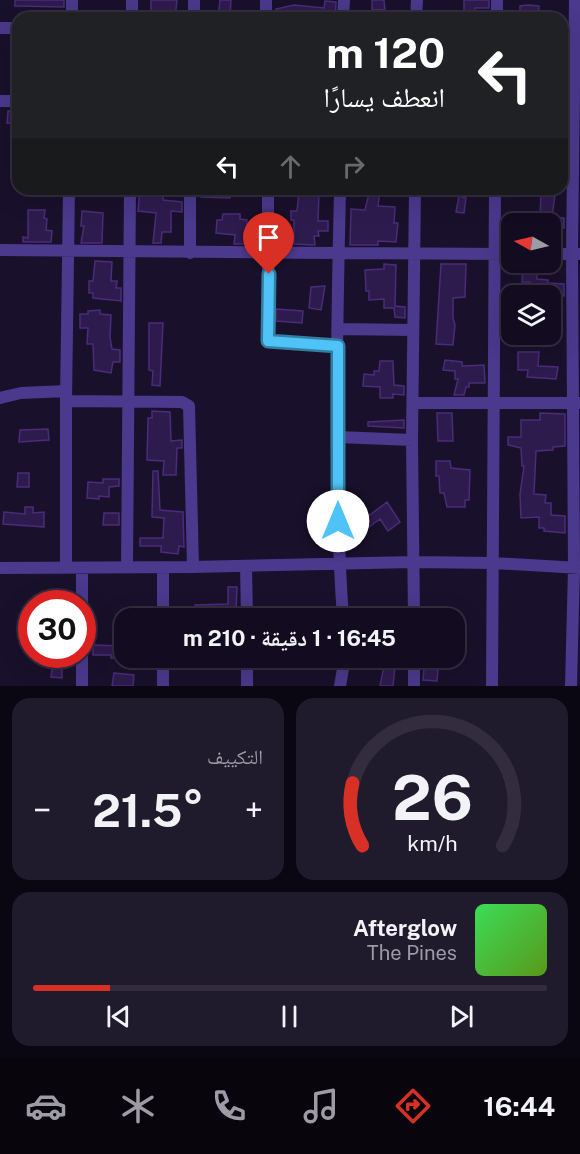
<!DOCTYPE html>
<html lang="ar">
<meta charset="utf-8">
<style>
:root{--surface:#130c20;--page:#201a2d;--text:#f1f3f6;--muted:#9d9ba5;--line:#322c3e;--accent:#d93025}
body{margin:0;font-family:"Public Sans","Noto Naskh Arabic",sans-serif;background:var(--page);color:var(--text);direction:rtl;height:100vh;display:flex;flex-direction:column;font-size:22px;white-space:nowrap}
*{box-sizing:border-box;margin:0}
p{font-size:20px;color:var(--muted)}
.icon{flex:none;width:33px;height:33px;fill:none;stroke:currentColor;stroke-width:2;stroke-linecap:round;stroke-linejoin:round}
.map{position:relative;height:686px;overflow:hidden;direction:ltr}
.details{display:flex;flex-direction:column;gap:12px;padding:12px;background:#0a0712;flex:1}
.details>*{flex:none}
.guide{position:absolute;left:12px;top:12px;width:556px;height:183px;border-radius:18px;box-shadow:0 6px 24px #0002,0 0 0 2px var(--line);direction:rtl;background:#202124;color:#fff;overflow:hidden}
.needle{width:39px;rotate:278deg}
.fabs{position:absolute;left:501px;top:213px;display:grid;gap:12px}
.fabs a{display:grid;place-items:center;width:60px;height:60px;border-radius:12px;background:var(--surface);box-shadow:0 6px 24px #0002,0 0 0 2px var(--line);font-size:30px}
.speed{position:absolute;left:18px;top:590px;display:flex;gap:12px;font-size:30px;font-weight:700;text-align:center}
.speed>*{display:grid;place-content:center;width:78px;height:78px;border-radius:50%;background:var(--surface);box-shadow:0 6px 24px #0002,0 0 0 2px var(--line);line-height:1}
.speed .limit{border:9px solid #d22;background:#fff;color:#111}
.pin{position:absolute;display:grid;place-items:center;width:51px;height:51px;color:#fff;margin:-62px -26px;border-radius:50% 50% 50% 0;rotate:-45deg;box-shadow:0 0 6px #0007}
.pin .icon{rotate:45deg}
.me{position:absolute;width:66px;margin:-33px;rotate:0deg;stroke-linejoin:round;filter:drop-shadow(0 0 4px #0008)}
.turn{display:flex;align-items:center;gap:21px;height:126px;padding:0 24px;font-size:27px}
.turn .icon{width:78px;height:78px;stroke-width:2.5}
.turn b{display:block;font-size:42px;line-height:51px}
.lanes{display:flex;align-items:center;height:57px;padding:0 24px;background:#0003;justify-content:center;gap:30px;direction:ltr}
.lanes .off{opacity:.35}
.big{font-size:45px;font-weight:700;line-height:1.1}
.details .widget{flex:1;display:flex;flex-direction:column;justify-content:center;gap:9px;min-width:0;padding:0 21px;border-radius:18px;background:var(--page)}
.details .dial{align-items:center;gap:0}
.dial svg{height:156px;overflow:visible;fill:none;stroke:var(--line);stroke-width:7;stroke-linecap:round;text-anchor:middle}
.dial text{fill:var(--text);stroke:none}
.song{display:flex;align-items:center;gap:18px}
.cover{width:72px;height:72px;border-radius:9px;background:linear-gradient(135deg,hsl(130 70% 55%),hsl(90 70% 35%))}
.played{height:6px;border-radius:3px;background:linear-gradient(90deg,var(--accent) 15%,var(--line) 15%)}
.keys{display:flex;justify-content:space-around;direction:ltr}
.heat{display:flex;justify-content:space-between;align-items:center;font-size:33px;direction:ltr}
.details .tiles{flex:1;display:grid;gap:12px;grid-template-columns:1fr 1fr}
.widget:last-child{grid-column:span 2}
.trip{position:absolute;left:114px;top:608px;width:351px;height:60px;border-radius:18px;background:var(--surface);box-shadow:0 6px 24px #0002,0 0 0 2px var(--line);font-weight:700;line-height:60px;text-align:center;direction:rtl}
.dock{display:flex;height:96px;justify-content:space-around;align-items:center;background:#08050d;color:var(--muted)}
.dock .icon{width:42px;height:42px}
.dock .active{color:var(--accent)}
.dock b{font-size:27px;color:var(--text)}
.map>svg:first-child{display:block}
</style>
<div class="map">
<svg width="580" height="686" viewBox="0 0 580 686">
<rect width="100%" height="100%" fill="#19102b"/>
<path fill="#2e1b4d" stroke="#492c7a" stroke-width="1.5" d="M15,0H64V7L15,6Z
M151,0H177L175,18H151Z
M220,0H231L230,18H218Z
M372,0H384L385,10H372Z
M464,0H489V8H475L474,18H464Z
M325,1L336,2L335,18H277L276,9L294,5L324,8Z
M528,5L539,6L538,18H520V6Z
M8,111L18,112V124L7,123Z
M140,189H163V200L182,202V212L171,211V232H162L161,243H153L156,213L138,211Z
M200,189H231L230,198L201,197Z
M370,189H380L378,206L395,207L394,223H398L396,242L378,241V245H350L351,209L365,210Z
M541,189H548V195H555L552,217L564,218V228H550V224H542V221H540Z
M299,192L319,193L318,221H328V231H318L319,236H314L315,245L294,244V220H291V211H297Z
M459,196L466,198L464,213L456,212Z
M28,210H45L44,218L47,219L46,230L52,231L51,242H23V237L28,238Z
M82,211L103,213L102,243H81L84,226H81Z
M223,214H240V219L247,220L245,244H234L235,235L216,233L217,220H222Z
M95,261L112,262L111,281H117L116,288H121V301L93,298V293H89V281H93Z
M384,264L396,265L395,306L405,307V318L395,317L394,308H384V299L369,300V291H366L365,270L384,269Z
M441,264H466L465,297L453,298V318L455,325L453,345L436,344Z
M523,264H536L537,279L548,280V283L564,284V296H539V290L530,291V282H522Z
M325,286L321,310L309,308L311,287Z
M276,309L303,311L302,323L276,321Z
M100,310V314L111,315L110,337L112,349L120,350V362H113L111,373L94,370L93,344H87L88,328H80V314H88V311Z
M149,323H163L160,386L152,385L153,371L149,370Z
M518,352H539L538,366L558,367L556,379L527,377L528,370H518Z
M445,360L462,362V366L484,365L485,383H469V387H466L464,395H454L458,379H455V371L443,370Z
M380,361H393L394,385L404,386V395L393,394V398H380V387L363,386L364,374L374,375V371H379Z
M152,411L170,412L171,441L182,440V448H177L176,475H163L164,461L147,460L148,418H152Z
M437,413H452L453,441H438Z
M540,413L565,414V446L553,447V450L536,451L534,494L546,495L545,503H551V515L565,516V533L544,531V528H539V517L521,518L520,494L524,466H522L521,448L508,445V437H521V420H540Z
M404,420V428L368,426V422Z
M48,429L49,440L19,442L20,430Z
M436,461H450L451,468L470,470L469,500H465V507H447L444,493H440L439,476H436Z
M153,471H158L160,510L183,512L184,547L179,546L178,554L161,552V546H140V538H163L164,518L152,517Z
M18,473H29V487H17Z
M103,479H119V486L109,487V497L99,496V499L87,498L88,482L103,483Z
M387,502L400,522L388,531L380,519L359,534L354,527Z
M25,507H33V513L44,512V527L3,524L4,512L25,514Z
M104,513H119V525H103Z
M228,587H237L236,611L239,612V618H196L195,605L228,604Z
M93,645L123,646V658H111V655H93Z
M53,663L62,665V678L51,677Z
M384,666L395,667L393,686H380Z
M424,668L438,670L437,681L423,680Z
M114,673L134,675L133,686H112Z"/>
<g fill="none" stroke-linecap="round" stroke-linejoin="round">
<path stroke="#4a398c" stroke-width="12" d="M194,0V18
M72,18V0
M132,18V0
M266,18V0
M343,18L344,0
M416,18L417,0
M497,18V0
M0,28H18
M0,101H18
M268,189V341L338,346
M340,189C337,332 333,476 343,618
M0,250C171,252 341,253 512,254
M190,253V189
M550,254H579
M338,329L413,330
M0,398L21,393L66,391
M66,401L182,402L189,406L193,567
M413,403H580
M338,437L412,440
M246,566L247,618
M127,567L130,189
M0,568L193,567L414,562L493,563L580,568
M66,568V401L69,189
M82,568V603
M163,618V567
M414,618L412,440L415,189
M82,654V686
M247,657V686
M414,657V686
M163,686V657
M340,686L345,657
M492,686L495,189
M571,686L574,568L572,254L575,0"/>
</g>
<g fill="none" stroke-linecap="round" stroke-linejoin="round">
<defs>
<path id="route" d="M269,274L268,341L338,346V521"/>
</defs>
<use href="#route" stroke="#337fa1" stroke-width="15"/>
<use href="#route" stroke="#4fc3f7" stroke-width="10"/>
</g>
</svg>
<div class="fabs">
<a><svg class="needle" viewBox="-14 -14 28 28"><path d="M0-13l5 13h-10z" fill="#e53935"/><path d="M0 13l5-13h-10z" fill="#9d9ba5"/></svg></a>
<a><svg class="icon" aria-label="layers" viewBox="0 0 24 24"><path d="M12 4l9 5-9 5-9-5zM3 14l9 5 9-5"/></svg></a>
</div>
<div class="speed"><div class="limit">30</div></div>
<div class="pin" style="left:269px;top:274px;background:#d93025"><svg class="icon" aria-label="arrive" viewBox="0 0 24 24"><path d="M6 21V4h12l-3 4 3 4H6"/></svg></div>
<svg class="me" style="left:338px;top:521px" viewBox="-20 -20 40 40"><circle r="19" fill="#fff"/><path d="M0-13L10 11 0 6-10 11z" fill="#4fc3f7"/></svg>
<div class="trip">16:45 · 1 دقيقة · 210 m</div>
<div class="guide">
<div class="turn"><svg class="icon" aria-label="left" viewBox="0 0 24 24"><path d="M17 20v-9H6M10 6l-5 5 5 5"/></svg><div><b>120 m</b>انعطف يسارًا</div></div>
<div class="lanes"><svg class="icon" aria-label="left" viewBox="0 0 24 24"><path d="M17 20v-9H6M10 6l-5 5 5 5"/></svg><svg class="icon off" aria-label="ahead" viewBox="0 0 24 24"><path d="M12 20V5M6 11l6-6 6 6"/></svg><svg class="icon off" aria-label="right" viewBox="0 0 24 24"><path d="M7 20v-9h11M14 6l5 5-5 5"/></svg></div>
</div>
</div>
<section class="details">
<div class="tiles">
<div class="widget dial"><svg viewBox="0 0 100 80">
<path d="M14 69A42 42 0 1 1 86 69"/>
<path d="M14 69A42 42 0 0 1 9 37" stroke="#d93025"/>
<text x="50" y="56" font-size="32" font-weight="700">26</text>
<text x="50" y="72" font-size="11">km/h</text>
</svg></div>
<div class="widget"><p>التكييف</p>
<div class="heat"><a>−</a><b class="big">21.5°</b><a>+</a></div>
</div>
<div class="widget">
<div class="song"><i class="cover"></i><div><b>Afterglow</b><p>The Pines</p></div></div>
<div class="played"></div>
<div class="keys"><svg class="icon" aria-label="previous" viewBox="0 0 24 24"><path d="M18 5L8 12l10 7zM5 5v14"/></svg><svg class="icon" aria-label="pause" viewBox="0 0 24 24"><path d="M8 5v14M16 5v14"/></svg><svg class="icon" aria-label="next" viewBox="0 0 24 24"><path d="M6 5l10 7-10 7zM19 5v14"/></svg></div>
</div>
</div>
</section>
<nav class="dock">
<b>16:44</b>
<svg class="icon active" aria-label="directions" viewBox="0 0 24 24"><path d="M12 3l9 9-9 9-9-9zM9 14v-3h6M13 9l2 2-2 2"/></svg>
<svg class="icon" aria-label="music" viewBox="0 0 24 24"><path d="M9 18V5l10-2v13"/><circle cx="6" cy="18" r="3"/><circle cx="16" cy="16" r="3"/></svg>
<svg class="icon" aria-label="phone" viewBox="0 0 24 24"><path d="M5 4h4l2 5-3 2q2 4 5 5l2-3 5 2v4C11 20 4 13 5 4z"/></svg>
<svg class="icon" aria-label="climate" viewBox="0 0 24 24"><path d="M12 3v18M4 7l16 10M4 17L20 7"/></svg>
<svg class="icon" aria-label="car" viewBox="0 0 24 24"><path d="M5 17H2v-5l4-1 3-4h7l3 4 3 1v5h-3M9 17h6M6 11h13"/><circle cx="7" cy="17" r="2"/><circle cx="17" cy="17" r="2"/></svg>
</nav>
